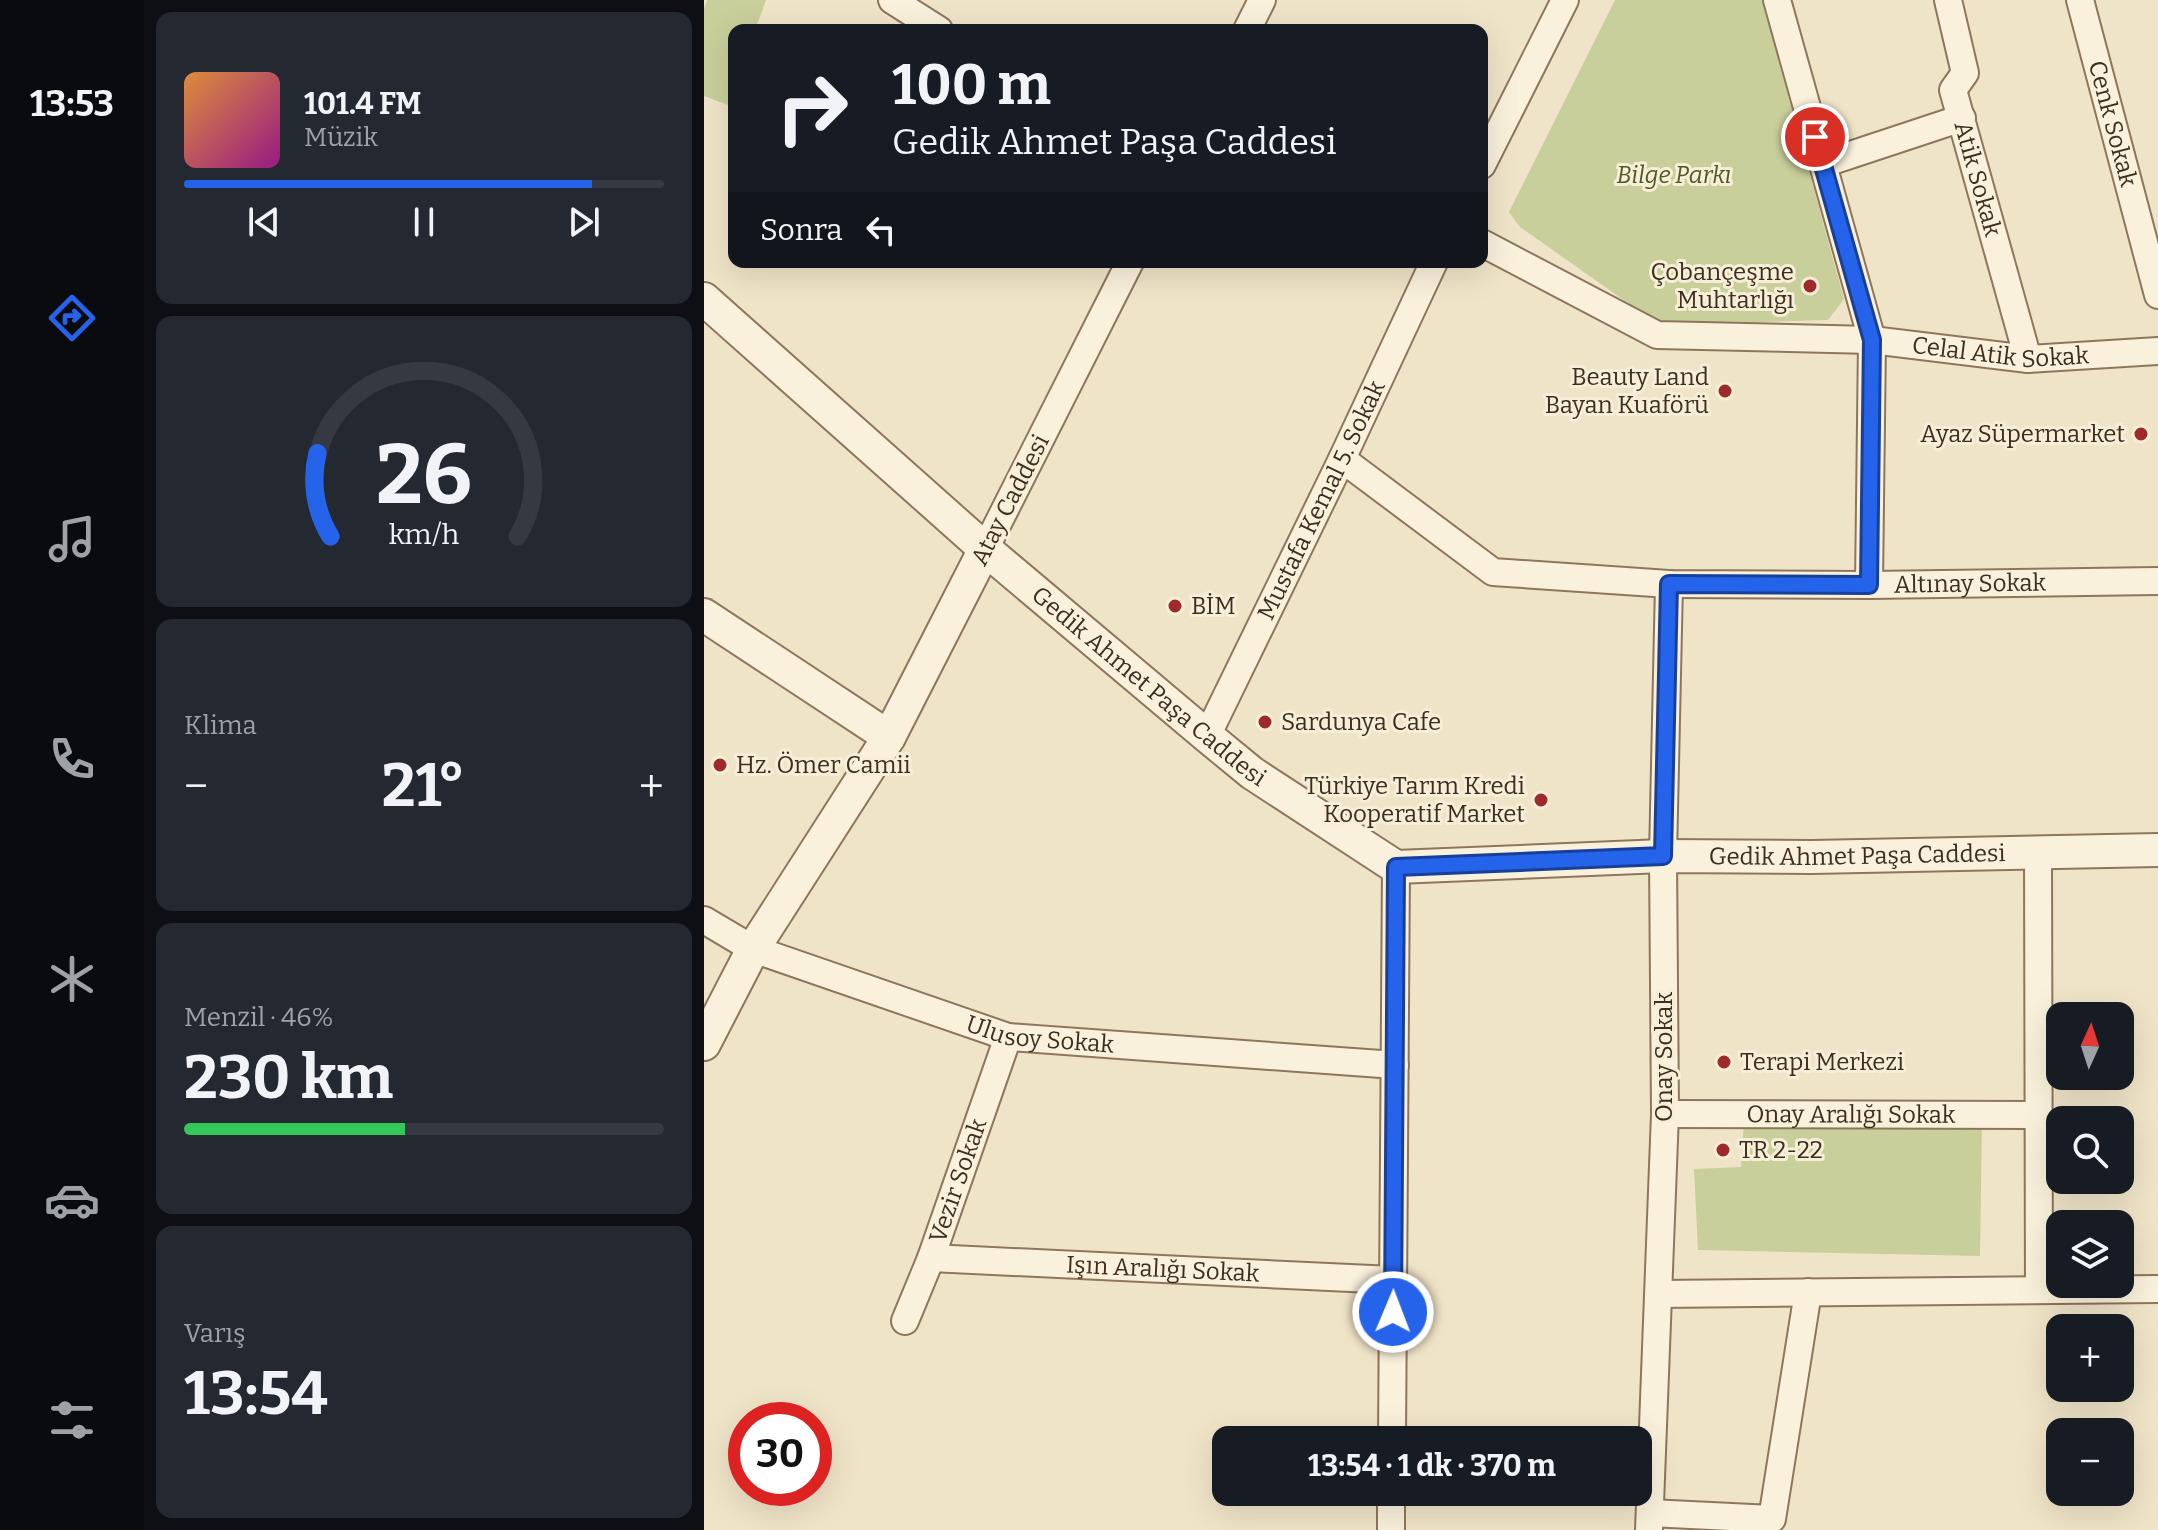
<!DOCTYPE html>
<html lang="tr">
<meta charset="utf-8">
<style>
:root{--surface:#171b24;--page:#242831;--text:#f1f3f6;--muted:#9ea1a6;--line:#363941;--accent:#2563eb}
body{margin:0;font-family:Bitter,serif;background:var(--page);color:var(--text);height:100vh;display:flex;flex-direction:column;font-size:30px;white-space:nowrap}
*{box-sizing:border-box;margin:0}
p{font-size:26px;color:var(--muted)}
.icon{flex:none;width:44px;height:44px;fill:none;stroke:currentColor;stroke-width:2;stroke-linecap:round;stroke-linejoin:round}
.map{position:relative;flex:1;overflow:hidden}
.side{display:flex;flex-direction:column;gap:12px;padding:12px;background:#0d0f14;width:560px}
.side>*{flex:none}
.guide{position:absolute;left:24px;top:24px;width:760px;height:244px;border-radius:16px;box-shadow:0 8px 32px #0002;background:#171b24;color:var(--text);overflow:hidden}
.needle{width:52px;rotate:3deg}
.controls{position:absolute;left:1342px;top:1002px;display:grid;gap:16px}
.controls a{display:grid;place-items:center;width:88px;height:88px;border-radius:16px;background:var(--surface);box-shadow:0 8px 32px #0002;font-size:40px}
.speed{position:absolute;left:24px;top:1402px;display:flex;gap:16px;font-size:40px;font-weight:700;text-align:center}
.speed>*{display:grid;place-content:center;width:104px;height:104px;border-radius:50%;background:var(--surface);box-shadow:0 8px 32px #0002;line-height:1}
.speed .limit{border:12px solid #d22;background:#fff;color:#111}
.pin{position:absolute;display:grid;place-items:center;width:68px;height:68px;color:#fff;margin:-34px;border:4px solid #fff;border-radius:50%;box-shadow:0 2px 8px #0007}
.me{position:absolute;width:88px;margin:-44px;rotate:1deg;stroke-linejoin:round;filter:drop-shadow(0 0 6px #0008)}
.turn{display:flex;align-items:center;gap:28px;height:168px;padding:0 32px;font-size:36px}
.turn .icon{width:104px;height:104px;stroke-width:2.5}
.turn b{display:block;font-size:56px;line-height:68px}
.then{display:flex;align-items:center;height:76px;padding:0 32px;background:#0003;gap:16px;font-size:30px}
.big{font-size:60px;font-weight:700;line-height:1.1}
.side .widget{flex:1;display:flex;flex-direction:column;justify-content:center;gap:12px;min-width:0;padding:0 28px;border-radius:16px;background:var(--page)}
.side .dial{align-items:center;gap:0}
.dial svg{height:208px;overflow:visible;fill:none;stroke:var(--line);stroke-width:7;stroke-linecap:round;text-anchor:middle}
.dial text{fill:var(--text);stroke:none}
.song{display:flex;align-items:center;gap:24px}
.cover{width:96px;height:96px;border-radius:12px;background:linear-gradient(135deg,hsl(30 70% 55%),hsl(310 70% 35%))}
.played{height:8px;border-radius:4px;background:linear-gradient(90deg,var(--accent) 85%,var(--line) 85%)}
.keys{display:flex;justify-content:space-around;direction:ltr}
.heat{display:flex;justify-content:space-between;align-items:center;font-size:44px;direction:ltr}
.charge{height:12px;border-radius:6px;background:linear-gradient(90deg,#34c759 46%,var(--line) 0)}
.trip{position:absolute;left:508px;top:1426px;width:440px;height:80px;border-radius:16px;background:var(--surface);box-shadow:0 8px 32px #0002;font-weight:700;line-height:80px;text-align:center}
main{display:flex;flex:1;min-height:0}
.menu{display:flex;flex-direction:column;width:144px;justify-content:space-around;align-items:center;background:#090b0e;color:var(--muted)}
.menu .icon{width:56px;height:56px}
.menu .active{color:var(--accent)}
.menu b{font-size:36px;color:var(--text)}
.map>svg:first-child{display:block}
</style>
<main>
<nav class="menu">
<b>13:53</b>
<svg class="icon active" aria-label="directions" viewBox="0 0 24 24"><path d="M12 3l9 9-9 9-9-9zM9 14v-3h6M13 9l2 2-2 2"/></svg>
<svg class="icon" aria-label="music" viewBox="0 0 24 24"><path d="M9 18V5l10-2v13"/><circle cx="6" cy="18" r="3"/><circle cx="16" cy="16" r="3"/></svg>
<svg class="icon" aria-label="phone" viewBox="0 0 24 24"><path d="M5 4h4l2 5-3 2q2 4 5 5l2-3 5 2v4C11 20 4 13 5 4z"/></svg>
<svg class="icon" aria-label="climate" viewBox="0 0 24 24"><path d="M12 3v18M4 7l16 10M4 17L20 7"/></svg>
<svg class="icon" aria-label="car" viewBox="0 0 24 24"><path d="M5 17H2v-5l4-1 3-4h7l3 4 3 1v5h-3M9 17h6M6 11h13"/><circle cx="7" cy="17" r="2"/><circle cx="17" cy="17" r="2"/></svg>
<svg class="icon" aria-label="filters" viewBox="0 0 24 24"><path d="M4 7h16M4 17h16"/><circle cx="9" cy="7" r="2"/><circle cx="15" cy="17" r="2"/></svg>
</nav>
<section class="side">
<div class="widget">
<div class="song"><i class="cover"></i><div><b>101.4 FM</b><p>Müzik</p></div></div>
<div class="played"></div>
<div class="keys"><svg class="icon" aria-label="previous" viewBox="0 0 24 24"><path d="M18 5L8 12l10 7zM5 5v14"/></svg><svg class="icon" aria-label="pause" viewBox="0 0 24 24"><path d="M8 5v14M16 5v14"/></svg><svg class="icon" aria-label="next" viewBox="0 0 24 24"><path d="M6 5l10 7-10 7zM19 5v14"/></svg></div>
</div>
<div class="widget dial"><svg viewBox="0 0 100 80">
<path d="M14 69A42 42 0 1 1 86 69"/>
<path d="M14 69A42 42 0 0 1 9 37" stroke="#2563eb"/>
<text x="50" y="56" font-size="32" font-weight="700">26</text>
<text x="50" y="72" font-size="11">km/h</text>
</svg></div>
<div class="widget"><p>Klima</p>
<div class="heat"><a>−</a><b class="big">21°</b><a>+</a></div>
</div>
<div class="widget"><p>Menzil · 46%</p><b class="big">230 km</b><div class="charge"></div></div>
<div class="widget"><p>Varış</p><b class="big">13:54</b></div>
</section>
<div class="map">
<svg width="1454" height="1530" viewBox="0 0 1454 1530">
<rect width="100%" height="100%" fill="#f0e4c8"/>
<path fill="#c9cf9b" d="M3,0H62L51,30H30V89L24,105L0,96V9Z
M911,0H1058L1140,299L1124,320L955,325L816,227L805,212Z
M1040,1119L1278,1121L1276,1256L994,1250L990,1169L1037,1167Z"/>
<g fill="none" stroke-linecap="round" stroke-linejoin="round">
<defs>
<g id="minor">
<path d="M188,0L235,30"/>
<path d="M1073,0L1168,340L1165,585"/>
<path id="s1" d="M1244,0L1261,73L1249,90L1324,359"/>
<path id="s2" d="M1376,0L1454,295"/>
<path d="M543,30L558,0"/>
<path d="M1119,164L1258,118"/>
<path d="M778,165L861,0"/>
<path id="s3" d="M778,243L953,335L1168,340L1324,359L1454,351"/>
<path id="s4" d="M638,459L789,572L965,584L1165,585L1454,581"/>
<path d="M281,549L426,262"/>
<path id="s5" d="M503,736L638,459L730,262"/>
<path d="M1334,852L1335,1290"/>
<path id="s6" d="M0,920L49,949L304,1037L691,1065"/>
<path id="s7" d="M961,1114L1334,1115"/>
<path id="s8" d="M227,1258L689,1280"/>
<path d="M955,1294L1454,1289"/>
<path id="s9" d="M201,1321L227,1258L304,1037"/>
<path d="M688,1440L692,867"/>
<path d="M946,1513L1068,1519L1104,1292"/>
<path d="M687,1530V1492"/>
<path d="M945,1530L961,1114L959,856L965,584"/>
</g>
<g id="tertiary">
<path id="s10" d="M0,299L281,549L503,736L548,773L692,867L959,856L1108,857L1454,850"/>
<path d="M0,615L185,737"/>
<path d="M0,1044L49,949L185,737L281,549"/>
</g>
</defs>
<use href="#minor" stroke="#8d765c" stroke-width="30"/>
<use href="#tertiary" stroke="#8d765c" stroke-width="36"/>
<use href="#minor" stroke="#faf1dc" stroke-width="26"/>
<use href="#tertiary" stroke="#faf1dc" stroke-width="32"/>
</g>
<g fill="none" stroke-linecap="round" stroke-linejoin="round">
<defs>
<path id="route" d="M689,1312L692,867L959,856L965,584L1165,585L1168,340L1111,137"/>
</defs>
<use href="#route" stroke="#184099" stroke-width="20"/>
<use href="#route" stroke="#2563eb" stroke-width="14"/>
</g>
<g fill="#9e2a2b" stroke="#f7eed8" stroke-width="3">
<circle cx="1106" cy="286" r="8"/>
<circle cx="1021" cy="391" r="8"/>
<circle cx="1437" cy="434" r="8"/>
<circle cx="471" cy="606" r="8"/>
<circle cx="561" cy="722" r="8"/>
<circle cx="16" cy="765" r="8"/>
<circle cx="837" cy="800" r="8"/>
<circle cx="1020" cy="1062" r="8"/>
<circle cx="1019" cy="1150" r="8"/>
</g>
<g text-anchor="middle" dominant-baseline="central" stroke-width="6" stroke-linejoin="round" paint-order="stroke">
<g font-size="24" fill="#3d2e20" stroke="#f7eed8">
<text stroke="none"><textPath href="#s2" startOffset="128">Cenk Sokak</textPath></text>
<text stroke="none"><textPath href="#s1" startOffset="188">Atik Sokak</textPath></text>
<text stroke="none"><textPath href="#s3" startOffset="542">Celal Atik Sokak</textPath></text>
<text transform="translate(306 500) rotate(-63)">Atay Caddesi</text>
<text stroke="none"><textPath href="#s5" startOffset="262">Mustafa Kemal 5. Sokak</textPath></text>
<text stroke="none"><textPath href="#s4" startOffset="666">Altınay Sokak</textPath></text>
<text stroke="none"><textPath href="#s10" startOffset="590">Gedik Ahmet Paşa Caddesi</textPath></text>
<text stroke="none"><textPath href="#s10" startOffset="1358">Gedik Ahmet Paşa Caddesi</textPath></text>
<text stroke="none"><textPath href="#s6" startOffset="358">Ulusoy Sokak</textPath></text>
<text transform="translate(960 1057) rotate(-90)">Onay Sokak</text>
<text stroke="none"><textPath href="#s7" startOffset="186">Onay Aralığı Sokak</textPath></text>
<text stroke="none"><textPath href="#s9" startOffset="150">Vezir Sokak</textPath></text>
<text stroke="none"><textPath href="#s8" startOffset="232">Işın Aralığı Sokak</textPath></text>
</g>
<g font-size="24" font-style="italic" fill="#4d5a26" stroke="#f7eed8">
<text x="970" y="175">Bilge Parkı</text>
</g>
<g font-size="24" fill="#3d2e20" stroke="#f7eed8" text-anchor="start">
<text x="1090" y="272" text-anchor="end">Çobançeşme<tspan x="1090" dy="28">Muhtarlığı</tspan></text>
<text x="1005" y="377" text-anchor="end">Beauty Land<tspan x="1005" dy="28">Bayan Kuaförü</tspan></text>
<text x="1421" y="434" text-anchor="end">Ayaz Süpermarket</text>
<text x="487" y="606">BİM</text>
<text x="577" y="722">Sardunya Cafe</text>
<text x="32" y="765">Hz. Ömer Camii</text>
<text x="821" y="786" text-anchor="end">Türkiye Tarım Kredi<tspan x="821" dy="28">Kooperatif Market</tspan></text>
<text x="1036" y="1062">Terapi Merkezi</text>
<text x="1035" y="1150">TR 2-22</text>
</g>
</g>
</svg>
<div class="controls">
<a><svg class="needle" viewBox="-14 -14 28 28"><path d="M0-13l5 13h-10z" fill="#e53935"/><path d="M0 13l5-13h-10z" fill="#9ea1a6"/></svg></a>
<a><svg class="icon" aria-label="search" viewBox="0 0 24 24"><circle cx="10" cy="10" r="6"/><path d="M15 15l6 6"/></svg></a>
<a><svg class="icon" aria-label="layers" viewBox="0 0 24 24"><path d="M12 4l9 5-9 5-9-5zM3 14l9 5 9-5"/></svg></a>
<a>+</a>
<a>−</a>
</div>
<div class="speed"><div class="limit">30</div></div>
<div class="pin" style="left:1111px;top:137px;background:#d93025"><svg class="icon" aria-label="arrive" viewBox="0 0 24 24"><path d="M6 21V4h12l-3 4 3 4H6"/></svg></div>
<svg class="me" style="left:689px;top:1312px" viewBox="-20 -20 40 40"><circle r="17" fill="#2563eb" stroke="#fff" stroke-width="3"/><path d="M0-11L8 9 0 5-8 9z" fill="#fff"/></svg>
<div class="trip">13:54 · 1 dk · 370 m</div>
<div class="guide">
<div class="turn"><svg class="icon" aria-label="right" viewBox="0 0 24 24"><path d="M7 20v-9h11M14 6l5 5-5 5"/></svg><div><b>100 m</b>Gedik Ahmet Paşa Caddesi</div></div>
<div class="then">Sonra<svg class="icon" aria-label="left" viewBox="0 0 24 24"><path d="M17 20v-9H6M10 6l-5 5 5 5"/></svg></div>
</div>
</div>
</main>
